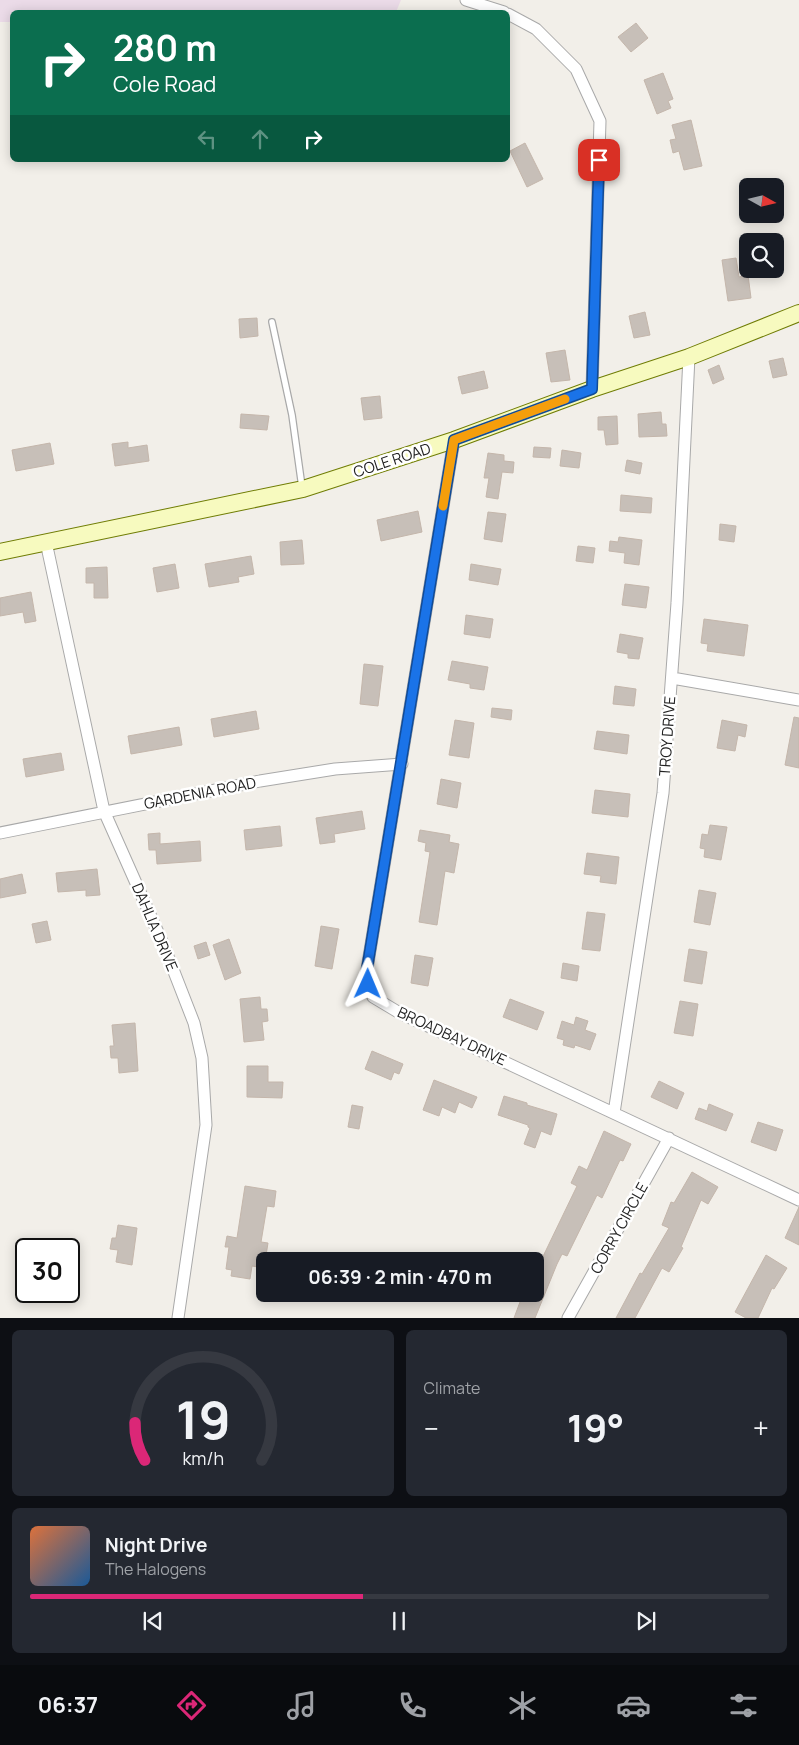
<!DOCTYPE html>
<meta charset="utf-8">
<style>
:root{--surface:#171b24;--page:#242831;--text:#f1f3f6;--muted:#9ea1a6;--line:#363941;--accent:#db2777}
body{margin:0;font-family:Manrope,sans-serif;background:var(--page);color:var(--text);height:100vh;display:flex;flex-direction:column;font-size:19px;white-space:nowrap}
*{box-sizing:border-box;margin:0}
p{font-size:16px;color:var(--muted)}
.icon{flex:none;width:28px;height:28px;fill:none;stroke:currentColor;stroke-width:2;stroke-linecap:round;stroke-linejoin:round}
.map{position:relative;height:1318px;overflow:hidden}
.panel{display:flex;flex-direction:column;gap:12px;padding:12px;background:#0d0f14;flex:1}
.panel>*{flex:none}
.top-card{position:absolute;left:10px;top:10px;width:500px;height:152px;border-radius:8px;box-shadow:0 2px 12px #0003;background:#0b6e4f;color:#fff;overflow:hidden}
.needle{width:32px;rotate:98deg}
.buttons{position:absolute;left:739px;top:178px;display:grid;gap:10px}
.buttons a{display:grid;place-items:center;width:45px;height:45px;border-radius:8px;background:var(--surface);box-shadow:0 2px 12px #0003;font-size:25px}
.speed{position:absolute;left:15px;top:1238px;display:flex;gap:10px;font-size:25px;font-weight:700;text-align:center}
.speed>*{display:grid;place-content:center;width:65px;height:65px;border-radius:50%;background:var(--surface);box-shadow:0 2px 12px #0003;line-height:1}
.speed .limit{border:2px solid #111;border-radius:8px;background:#fff;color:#111}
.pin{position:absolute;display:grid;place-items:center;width:42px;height:42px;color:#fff;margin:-21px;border-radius:10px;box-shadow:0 2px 8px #0006}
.me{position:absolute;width:55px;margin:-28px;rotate:1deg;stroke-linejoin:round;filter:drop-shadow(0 0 4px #0008)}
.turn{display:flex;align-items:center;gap:18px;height:105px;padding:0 20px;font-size:22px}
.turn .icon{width:65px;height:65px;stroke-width:2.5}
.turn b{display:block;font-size:35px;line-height:42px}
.lanes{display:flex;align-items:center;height:48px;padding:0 20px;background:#0003;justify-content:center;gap:25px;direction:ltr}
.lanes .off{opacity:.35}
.big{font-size:38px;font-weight:700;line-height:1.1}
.panel .card{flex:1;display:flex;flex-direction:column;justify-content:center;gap:8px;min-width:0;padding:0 18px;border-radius:8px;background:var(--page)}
.panel .dial{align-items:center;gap:0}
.dial svg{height:130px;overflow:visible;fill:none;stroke:var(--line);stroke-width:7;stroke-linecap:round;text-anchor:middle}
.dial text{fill:var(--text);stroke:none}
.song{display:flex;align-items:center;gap:15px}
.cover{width:60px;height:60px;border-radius:8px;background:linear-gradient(135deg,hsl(20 70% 55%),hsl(210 70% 35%))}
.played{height:5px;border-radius:2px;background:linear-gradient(90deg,var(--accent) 45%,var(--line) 45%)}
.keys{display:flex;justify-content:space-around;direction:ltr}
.heat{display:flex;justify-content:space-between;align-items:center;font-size:28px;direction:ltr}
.panel .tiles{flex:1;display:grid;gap:12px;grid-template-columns:1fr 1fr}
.card:last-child{grid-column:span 2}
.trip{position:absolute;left:256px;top:1252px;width:288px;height:50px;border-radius:8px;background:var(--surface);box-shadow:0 2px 12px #0003;font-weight:700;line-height:50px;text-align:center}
.tab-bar{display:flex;height:80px;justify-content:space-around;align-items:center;background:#090b0e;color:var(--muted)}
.tab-bar .icon{width:35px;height:35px}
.tab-bar .selected{color:var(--accent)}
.tab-bar b{font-size:22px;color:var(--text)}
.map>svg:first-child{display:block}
</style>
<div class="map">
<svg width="799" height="1318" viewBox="0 0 799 1318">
<rect width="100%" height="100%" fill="#f2efe9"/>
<path fill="#ebdbe8" d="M0,0H401L396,12H12V22H0Z"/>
<path fill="#c7bfb8" stroke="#c4b6ab" d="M636,23L648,38L631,52L618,37Z
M663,73L673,99L668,101L671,108L657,114L644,80Z
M691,120L702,166L684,170L679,151L673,153L670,140L676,139L672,125Z
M525,143L543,179L527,187L510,151Z
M736,258L739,277L748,275L751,298L728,301L722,260Z
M645,312L650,335L634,338L629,316Z
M257,318L258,336L240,338L239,319Z
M565,350L570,380L551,382L546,353Z
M783,358L787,375L773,378L769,361Z
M719,365L724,379L713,384L708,370Z
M484,371L488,388L462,394L458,377Z
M380,396L382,418L364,420L361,398Z
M661,412L662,424H666L667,436L639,437L638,414Z
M241,414L269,416L267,430L240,428Z
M617,416L618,444L606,445L604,430H598V417Z
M128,442V448L147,445L149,461L115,466L112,444Z
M50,443L54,464L16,471L12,450Z
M534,447L551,448L550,458L533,457Z
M562,450L581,453L579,468L560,466Z
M488,453L504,455V461L514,462L513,473L502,472L498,499L486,497L489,478H484Z
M627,460L642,463L640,474L625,471Z
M621,495L652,498L651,513L620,511Z
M418,511L422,532L381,541L377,520Z
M488,512L506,514L502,542L484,539Z
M720,524L736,526L734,542L719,540Z
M619,537L642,540L639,565L624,563L625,553L609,551L610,541L618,542Z
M302,540L304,564L281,565L280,542Z
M578,546L595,548L593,563L576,561Z
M251,556L254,574L238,577L239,582L209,587L205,564Z
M175,564L179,588L157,592L153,568Z
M471,564L501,569L498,585L469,580Z
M107,567L108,598H94V583H86V568Z
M625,584L649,587L646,608L622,605Z
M31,592L36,621L25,623L23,612L0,616V598Z
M466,615L493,619L490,638L464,634Z
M704,619L748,625L744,656L707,651L708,644L701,643Z
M620,634L643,638L639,659L628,658V654L617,652Z
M452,661L488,667L484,690L470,688V684L448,680Z
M364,664L383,666L378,706L360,704Z
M615,686L636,689L634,706L613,704Z
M492,708L512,710L511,720L491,717Z
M256,711L259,729L214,737L211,719Z
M794,717L799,718V768L785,765Z
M455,720L474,723L469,758L449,755Z
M722,720L747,725L745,737L738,735L735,751L717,748Z
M179,727L182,745L131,754L128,736Z
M597,731L629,735L627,754L594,749Z
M61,753L64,770L26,777L23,759Z
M441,779L461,783L457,808L437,804Z
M595,790L630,794L628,817L592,813Z
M362,811L365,829L334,834L335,842L320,844L316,818Z
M710,825L727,827L721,860L704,857L705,849L700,848L702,834L708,835Z
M280,826L282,846L246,850L244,830Z
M420,830L450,835L449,842L459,844L454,873L445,871L437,925L419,922L430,852L425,851L426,843L418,841Z
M160,833V844L200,841L201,861L157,864L156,850H149L148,834Z
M587,853L619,857L616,884L600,882L601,876L584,874Z
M97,869L100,895L86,896V890L58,892L56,873Z
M22,874L26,893L0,898V879Z
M699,890L716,893L710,925L694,922Z
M587,912L605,914L600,951L582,949Z
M47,921L51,940L36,943L32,924Z
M321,926L339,929L332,969L315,966Z
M229,939L241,973L225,980L213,945Z
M206,942L210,955L198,959L194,946Z
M689,949L707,952L702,984L684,981Z
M415,955L433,958L428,986L411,983Z
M563,963L579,966L577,981L561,978Z
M260,997L261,1009H267L268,1021L262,1022L264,1040L244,1042L240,999Z
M510,999L544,1012L537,1030L503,1017Z
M680,1001L698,1004L693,1036L674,1033Z
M576,1017L588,1021L585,1030L596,1034L590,1050L575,1045L574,1048L563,1045L564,1040L557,1038L562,1021L574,1025Z
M135,1023L138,1071L119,1073L118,1058H111L110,1046H114L112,1025Z
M372,1051L403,1064L399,1074L394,1072L391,1080L365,1069Z
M247,1066H268V1082H283L282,1098L247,1097Z
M434,1080L477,1097L472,1108L459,1102L455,1113L442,1107L439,1116L423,1110Z
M659,1081L684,1093L677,1109L651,1097Z
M504,1096L527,1103V1105L557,1114L551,1135L541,1131L535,1148L524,1144L530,1128L528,1127V1125L498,1115Z
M709,1104L733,1114L726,1131L695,1119L699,1108L707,1111Z
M352,1105L363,1107L359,1129L348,1127Z
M758,1122L783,1130L776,1151L751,1142Z
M604,1131L631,1144L623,1161L620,1160L602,1198L597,1195L567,1256L562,1254L557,1264L535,1318H514L523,1294H535V1273L577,1186L571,1183L579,1166L587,1170Z
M692,1172L718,1187L708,1204L701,1200L681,1247L683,1248L669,1272L662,1268L635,1318H616L640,1273L642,1274L669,1228L662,1225L671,1202L674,1203Z
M245,1186L276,1191L274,1207L267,1206L261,1242L268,1243L264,1268L252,1266L250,1279L231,1276L232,1270L226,1269L229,1247H225L227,1236L237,1238Z
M799,1207V1245L785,1238Z
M118,1225L137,1228L132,1265L116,1262L118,1250L110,1249L112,1238H116Z
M766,1255L787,1268L774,1289L772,1288L758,1318H746L735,1312Z"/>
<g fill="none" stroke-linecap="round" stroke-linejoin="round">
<defs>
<path id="lane" d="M272,322L292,415L302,487"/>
<path id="street" d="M466,0L504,12
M508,14L536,29L576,69L600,121L592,389
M454,440L366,975L373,997L398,1012L799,1200
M46,542L104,811L164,946L194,1023L202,1058L206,1125L178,1318
M672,678L799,700
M0,833L260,781L335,769L402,764
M614,1113L663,793L677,603L689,357
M568,1318L669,1138"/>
<path id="secondary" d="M0,552L303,489L454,440L592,389L689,357L799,313"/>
</defs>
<use href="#lane" stroke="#a9a9a9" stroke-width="8"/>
<use href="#street" stroke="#a9a9a9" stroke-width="13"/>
<use href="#secondary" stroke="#707d05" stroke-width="18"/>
<use href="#lane" stroke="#fff" stroke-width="5.5"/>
<use href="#street" stroke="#fff" stroke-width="11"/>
<use href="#secondary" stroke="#f7fabf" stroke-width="16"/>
</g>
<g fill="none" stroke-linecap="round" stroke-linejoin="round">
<defs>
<path id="route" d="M368,984L366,975L454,440L592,389L599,160"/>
</defs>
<use href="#route" stroke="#114b97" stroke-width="12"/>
<use href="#route" stroke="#1a73e8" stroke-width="9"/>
<path stroke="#f59e0b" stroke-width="9" d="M443,506L454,440L565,399"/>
</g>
<g text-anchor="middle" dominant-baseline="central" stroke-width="5" stroke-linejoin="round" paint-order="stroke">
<g font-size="15" fill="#222" stroke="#fff">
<text transform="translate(392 460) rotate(-18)">COLE ROAD</text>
<text transform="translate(667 736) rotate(-86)">TROY DRIVE</text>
<text transform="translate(200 793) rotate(-11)">GARDENIA ROAD</text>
<text transform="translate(155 927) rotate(67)">DAHLIA DRIVE</text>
<text transform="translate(452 1036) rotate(25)">BROADBAY DRIVE</text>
<text transform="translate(619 1228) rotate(-61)">CORRY CIRCLE</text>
</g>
</g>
</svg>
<div class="buttons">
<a><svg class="needle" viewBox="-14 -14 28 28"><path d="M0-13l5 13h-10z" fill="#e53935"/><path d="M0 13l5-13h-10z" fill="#9ea1a6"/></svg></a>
<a><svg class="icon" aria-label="search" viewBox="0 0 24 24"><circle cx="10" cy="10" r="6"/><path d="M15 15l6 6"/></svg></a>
</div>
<div class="speed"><div class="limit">30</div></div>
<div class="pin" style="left:599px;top:160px;background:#d93025"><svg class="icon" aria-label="arrive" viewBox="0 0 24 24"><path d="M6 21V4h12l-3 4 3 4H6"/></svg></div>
<svg class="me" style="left:368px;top:984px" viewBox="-20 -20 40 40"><path d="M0-17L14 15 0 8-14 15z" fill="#1a73e8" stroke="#fff" stroke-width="4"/></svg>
<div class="trip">06:39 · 2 min · 470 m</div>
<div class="top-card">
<div class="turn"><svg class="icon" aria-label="right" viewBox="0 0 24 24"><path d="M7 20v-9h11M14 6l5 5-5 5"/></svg><div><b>280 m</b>Cole Road</div></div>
<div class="lanes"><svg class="icon off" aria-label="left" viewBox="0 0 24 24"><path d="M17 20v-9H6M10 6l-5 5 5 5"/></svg><svg class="icon off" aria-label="ahead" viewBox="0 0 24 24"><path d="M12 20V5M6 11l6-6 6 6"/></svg><svg class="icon" aria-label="right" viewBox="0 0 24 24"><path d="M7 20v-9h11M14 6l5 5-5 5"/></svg></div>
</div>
</div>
<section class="panel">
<div class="tiles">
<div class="card dial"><svg viewBox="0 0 100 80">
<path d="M14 69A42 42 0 1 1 86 69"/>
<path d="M14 69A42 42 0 0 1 8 46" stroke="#db2777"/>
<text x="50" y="56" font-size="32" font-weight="700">19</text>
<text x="50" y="72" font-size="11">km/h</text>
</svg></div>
<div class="card"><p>Climate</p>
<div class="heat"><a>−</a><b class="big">19°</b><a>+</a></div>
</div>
<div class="card">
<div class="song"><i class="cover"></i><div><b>Night Drive</b><p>The Halogens</p></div></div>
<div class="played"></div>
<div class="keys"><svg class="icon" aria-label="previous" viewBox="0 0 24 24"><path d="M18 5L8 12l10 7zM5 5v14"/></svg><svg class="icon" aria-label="pause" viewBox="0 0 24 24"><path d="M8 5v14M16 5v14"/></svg><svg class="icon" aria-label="next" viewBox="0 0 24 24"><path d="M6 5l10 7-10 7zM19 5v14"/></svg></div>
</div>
</div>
</section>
<nav class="tab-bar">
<b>06:37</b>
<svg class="icon selected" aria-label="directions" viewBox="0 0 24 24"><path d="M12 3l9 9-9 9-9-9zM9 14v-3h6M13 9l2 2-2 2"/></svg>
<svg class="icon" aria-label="music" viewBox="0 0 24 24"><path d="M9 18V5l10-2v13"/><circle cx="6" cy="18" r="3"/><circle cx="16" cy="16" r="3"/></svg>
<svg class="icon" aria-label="phone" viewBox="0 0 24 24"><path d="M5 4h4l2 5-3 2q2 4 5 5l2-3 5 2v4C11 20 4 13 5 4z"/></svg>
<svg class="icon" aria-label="climate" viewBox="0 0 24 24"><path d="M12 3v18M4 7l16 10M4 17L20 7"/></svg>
<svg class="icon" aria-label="car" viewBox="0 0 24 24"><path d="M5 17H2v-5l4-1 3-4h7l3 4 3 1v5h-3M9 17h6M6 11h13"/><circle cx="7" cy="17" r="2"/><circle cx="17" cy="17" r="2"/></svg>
<svg class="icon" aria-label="filters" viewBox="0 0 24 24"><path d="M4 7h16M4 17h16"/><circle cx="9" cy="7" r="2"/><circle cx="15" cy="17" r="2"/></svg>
</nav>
